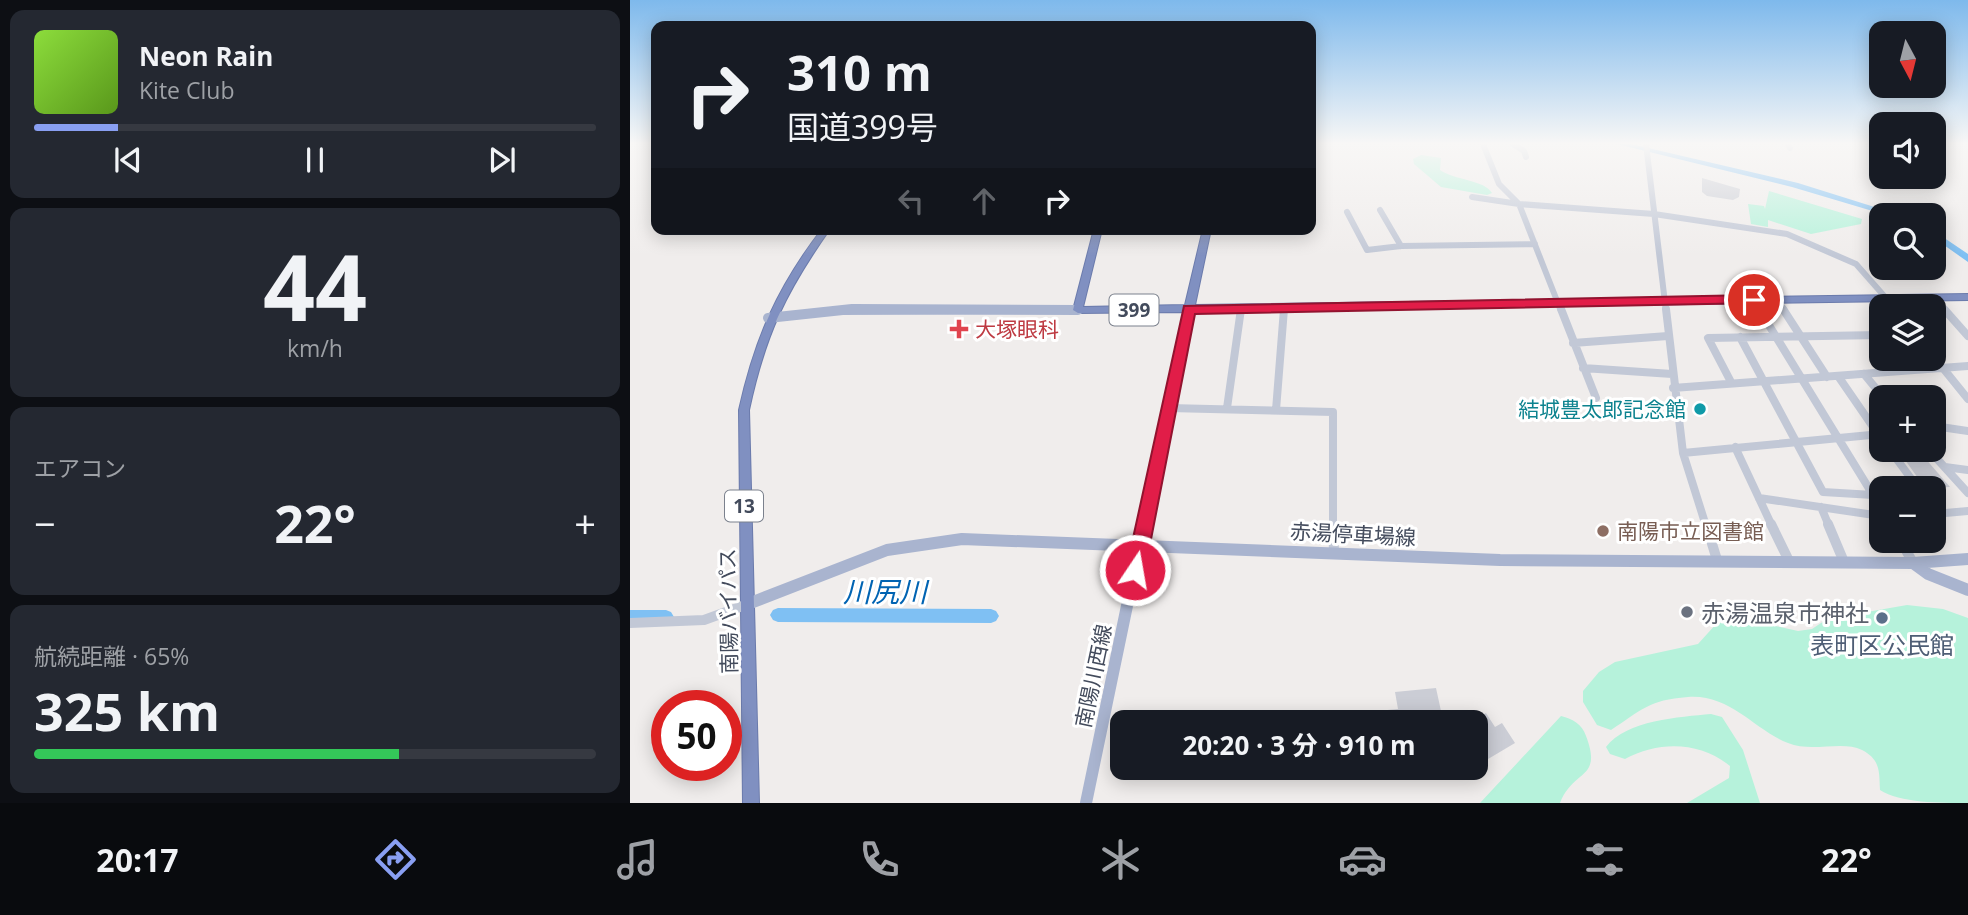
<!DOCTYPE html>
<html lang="ja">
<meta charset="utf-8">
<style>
:root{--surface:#171b24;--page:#242831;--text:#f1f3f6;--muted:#9ea1a6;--line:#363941;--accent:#899ff2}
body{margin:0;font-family:"Open Sans","Noto Sans JP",sans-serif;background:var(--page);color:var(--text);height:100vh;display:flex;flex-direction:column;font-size:26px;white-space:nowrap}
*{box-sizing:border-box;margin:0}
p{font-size:23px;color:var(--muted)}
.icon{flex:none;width:38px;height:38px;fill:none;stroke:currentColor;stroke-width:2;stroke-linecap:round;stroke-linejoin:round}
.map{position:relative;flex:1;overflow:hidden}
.side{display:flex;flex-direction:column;gap:10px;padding:10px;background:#0d0f14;width:630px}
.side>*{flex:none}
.hud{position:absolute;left:21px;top:21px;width:665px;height:214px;border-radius:14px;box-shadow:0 4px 18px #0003;background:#171b24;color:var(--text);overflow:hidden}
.needle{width:46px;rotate:173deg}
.tools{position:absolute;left:1239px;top:21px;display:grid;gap:14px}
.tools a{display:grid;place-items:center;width:77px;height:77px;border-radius:14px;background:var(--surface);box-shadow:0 4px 18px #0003;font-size:35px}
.speed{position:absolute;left:21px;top:690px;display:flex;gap:14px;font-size:35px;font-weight:700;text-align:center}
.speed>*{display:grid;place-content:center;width:91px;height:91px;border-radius:50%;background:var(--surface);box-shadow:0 4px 18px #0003;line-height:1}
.speed .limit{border:10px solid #d22;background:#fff;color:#111}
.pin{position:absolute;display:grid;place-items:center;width:60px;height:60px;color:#fff;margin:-30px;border:4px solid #fff;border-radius:50%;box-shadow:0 2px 7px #0007}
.me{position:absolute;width:77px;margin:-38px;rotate:12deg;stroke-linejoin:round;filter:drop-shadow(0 0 5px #0008)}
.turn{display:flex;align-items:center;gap:24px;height:147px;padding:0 21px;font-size:32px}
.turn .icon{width:91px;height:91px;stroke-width:2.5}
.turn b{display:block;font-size:49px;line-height:60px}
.lanes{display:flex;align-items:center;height:66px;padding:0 21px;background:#0003;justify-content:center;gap:35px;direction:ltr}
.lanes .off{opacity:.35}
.big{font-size:52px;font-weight:700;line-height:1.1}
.side .card{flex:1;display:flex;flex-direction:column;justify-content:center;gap:10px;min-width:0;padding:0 24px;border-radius:14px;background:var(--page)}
.side .dial{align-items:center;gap:0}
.dial b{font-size:91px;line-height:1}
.song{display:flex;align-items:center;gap:21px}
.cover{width:84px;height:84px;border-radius:10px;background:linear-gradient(135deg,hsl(90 70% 55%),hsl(90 70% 35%))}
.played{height:7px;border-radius:4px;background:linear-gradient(90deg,var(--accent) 15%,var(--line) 15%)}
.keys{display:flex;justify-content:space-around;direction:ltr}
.heat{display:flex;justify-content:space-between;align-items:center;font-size:38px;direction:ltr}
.charge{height:10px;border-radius:5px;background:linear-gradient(90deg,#34c759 65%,var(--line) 0)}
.trip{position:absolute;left:480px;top:710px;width:378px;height:70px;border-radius:14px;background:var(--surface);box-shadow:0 4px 18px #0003;font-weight:700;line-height:70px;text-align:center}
.dock{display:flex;height:112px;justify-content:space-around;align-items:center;background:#090b0e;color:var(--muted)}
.dock .icon{width:49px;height:49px}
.dock .current{color:var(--accent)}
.dock b{font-size:32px;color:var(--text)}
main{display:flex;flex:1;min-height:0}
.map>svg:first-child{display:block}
</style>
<main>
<section class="side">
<div class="card">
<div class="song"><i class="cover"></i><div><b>Neon Rain</b><p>Kite Club</p></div></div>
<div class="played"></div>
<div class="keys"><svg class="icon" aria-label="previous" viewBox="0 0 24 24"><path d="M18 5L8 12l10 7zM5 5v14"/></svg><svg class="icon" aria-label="pause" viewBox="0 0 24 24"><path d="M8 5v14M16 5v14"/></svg><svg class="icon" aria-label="next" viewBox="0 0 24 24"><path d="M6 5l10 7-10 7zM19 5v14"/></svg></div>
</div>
<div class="card dial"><b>44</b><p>km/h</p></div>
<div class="card"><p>エアコン</p>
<div class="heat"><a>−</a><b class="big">22°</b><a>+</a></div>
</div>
<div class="card"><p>航続距離 · 65%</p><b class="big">325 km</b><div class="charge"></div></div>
</section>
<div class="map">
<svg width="1338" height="803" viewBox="0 0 1338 803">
<rect width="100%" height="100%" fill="#f0edec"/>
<path fill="#b6f2db" d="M791,155L811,158L810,170C824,180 855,180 862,193L857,195L811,187L784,164L783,159Z
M1139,191L1232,219L1231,224L1181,234L1138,220V227L1121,224L1118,204L1134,206L1135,209Z
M1277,605L1313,609L1338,618V803C1312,803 1269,803 1250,790C1249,772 1251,760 1232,750C1212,740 1182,753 1158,743C1124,730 1101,694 1058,697C1018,700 1012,710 981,730L967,725L953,702V691L969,672L985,662L1068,644L1087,623L1118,620L1168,631L1182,629L1197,619Z
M1081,714L1092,717L1113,750L1130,803H1057L1099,778L1100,766C1069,741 1029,741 995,759L980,754L976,747C996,720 1050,717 1081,714Z
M931,716C943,719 952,724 956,736C973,780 943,769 930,803H850Z"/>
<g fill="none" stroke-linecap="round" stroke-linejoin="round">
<path fill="#7fc0f3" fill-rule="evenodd" d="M987,144H1001L1168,183L1270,215H1256L1162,187Z
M1304,231L1338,254V262L1304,238Z
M148,608L361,609L366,611L369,616L366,621L361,623L148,622L143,620L140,615L143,610Z
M0,610H36L41,612L44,617L41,622L36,624H0Z"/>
</g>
<path fill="#cbcdd5" d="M1072,178L1110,189L1109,197L1103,200L1077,196L1072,192Z
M1268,450H1288L1320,487L1295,488Z
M806,688L811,711L797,712L799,723H727L725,713L768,709L765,692Z
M856,713L865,727L872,723L885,743L848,765L845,719Z"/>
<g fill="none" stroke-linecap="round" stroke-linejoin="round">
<defs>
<path id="highway" d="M192,229H200C156,291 135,335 119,410L129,803H113L109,410C125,338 147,288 192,229Z
M464,229H472L453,307L555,305L573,229H581L565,305L1338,294V300L563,311L559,313L555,312L448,313L443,310Z"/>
</defs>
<use href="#highway" stroke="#6b7bac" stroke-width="2"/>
<path stroke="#c2c8d6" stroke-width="6" d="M853,144L869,184L889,204L931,311
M883,144L894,151L896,157
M1016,144L1036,311
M1158,144L1160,148
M842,197L889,204L1024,214L1157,234L1226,264L1263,306
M750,210L771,246
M717,212L737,250L771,246L905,244
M1304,297L1316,311
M1147,299L1155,311
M1124,300L1131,311
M654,311V308"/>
<path stroke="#c2c8d6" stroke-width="8" d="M931,309L966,398
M1036,309L1053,453L1076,526
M1129,309L1251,508
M1153,309L1197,377
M1314,309L1338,336
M1110,337L1193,492L1243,495
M943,343L1038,336
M1304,357L1338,399
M953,368L1042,374
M1234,374L1253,397
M1208,376L1250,437
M1101,382L1078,338L1251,335
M1043,388L1338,366
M539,408L703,412V526
M597,408L611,309
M646,410L654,309
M1304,426L1338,431
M1105,447L1142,526
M1260,450L1288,488
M1299,450L1338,493
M1053,453L1251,434
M1315,467L1338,470
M1129,498L1251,516
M1191,507L1199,526
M1304,514L1338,511"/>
<path stroke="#c2c8d6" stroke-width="10" d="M703,524L704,552
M1076,524L1087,560
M1141,524L1159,561
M1198,524L1214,562
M1271,541L1283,563
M0,623L74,620L118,604"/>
<path stroke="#a9b4cf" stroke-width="8" d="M206,311L448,310"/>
<path stroke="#a9b4cf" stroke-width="10" d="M223,309L448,310
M138,318L222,309
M514,526L559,310"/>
<path stroke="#a9b4cf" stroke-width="12" d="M1283,563L1298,574L1338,590
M118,604L257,550L332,539L870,560L1283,563L1338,559
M456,803L514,524"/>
<use href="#highway" fill="#8090c1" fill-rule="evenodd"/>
</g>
<linearGradient id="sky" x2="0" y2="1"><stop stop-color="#7eb9ec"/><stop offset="0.56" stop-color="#f8f7f6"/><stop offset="1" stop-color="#f8f7f6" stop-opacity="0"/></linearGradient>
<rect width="1338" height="256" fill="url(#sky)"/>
<path fill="#e11d48" stroke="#92132f" stroke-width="2" d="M1124,295L1131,300L1129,303L565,314L515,570L512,576L505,579L498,576L496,570L554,306Z"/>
<path fill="#e0444e" stroke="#fff" stroke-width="2.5" d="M325.5 318.5h7v7h7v7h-7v7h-7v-7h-7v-7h7z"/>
<circle fill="#0f9aa8" stroke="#fff" stroke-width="2.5" cx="1070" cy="409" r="7"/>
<circle fill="#8d6e63" stroke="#fff" stroke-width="2.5" cx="973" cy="531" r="7"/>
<circle fill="#6b7280" stroke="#fff" stroke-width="2.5" cx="1057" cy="612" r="7"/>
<circle fill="#5c6f8a" stroke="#fff" stroke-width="2.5" cx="1252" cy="618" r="7"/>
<g text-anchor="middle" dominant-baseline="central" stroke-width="6" stroke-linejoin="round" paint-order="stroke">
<g fill="#fff" stroke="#7b818d" stroke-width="2">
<rect x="479.5" y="294.5" width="49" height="31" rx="5"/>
<rect x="95" y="490.5" width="38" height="31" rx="5"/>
</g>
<g font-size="19" font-weight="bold" fill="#434b5c">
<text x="504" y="310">399</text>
<text x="114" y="506">13</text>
</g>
<g font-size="21" fill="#be3a42" stroke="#fff" text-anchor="start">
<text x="345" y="329">大塚眼科</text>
</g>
<g font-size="21" fill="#0d838f" stroke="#fff" text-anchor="end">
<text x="1056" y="409">結城豊太郎記念館</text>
</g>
<g font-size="21" fill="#785e54" stroke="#fff" text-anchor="start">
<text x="987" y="531">南陽市立図書館</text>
</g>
<g font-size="21" fill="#434b5c" stroke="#fff">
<text transform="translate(723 534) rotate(3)">赤湯停車場線</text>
<text transform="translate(98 611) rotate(-91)">南陽バイパス</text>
<text transform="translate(463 676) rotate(-78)">南陽川西線</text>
</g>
<g font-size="24" fill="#5b616d" stroke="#fff" text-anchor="start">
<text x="1071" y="612">赤湯温泉市神社</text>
</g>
<g font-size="24" fill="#4e5e75" stroke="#fff">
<text x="1252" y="644">表町区公民館</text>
</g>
<g font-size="28" font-style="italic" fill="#0063b2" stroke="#fff">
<text x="255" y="591">川尻川</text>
</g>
</g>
</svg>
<div class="tools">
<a><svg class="needle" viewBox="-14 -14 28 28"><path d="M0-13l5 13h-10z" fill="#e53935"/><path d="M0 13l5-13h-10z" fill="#9ea1a6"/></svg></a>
<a><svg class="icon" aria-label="sound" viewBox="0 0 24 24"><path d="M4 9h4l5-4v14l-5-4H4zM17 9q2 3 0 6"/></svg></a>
<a><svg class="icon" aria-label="search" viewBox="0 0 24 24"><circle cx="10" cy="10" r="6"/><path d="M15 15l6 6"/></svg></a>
<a><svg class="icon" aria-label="layers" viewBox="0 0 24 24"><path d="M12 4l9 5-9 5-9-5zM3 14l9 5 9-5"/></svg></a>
<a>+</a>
<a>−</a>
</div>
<div class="speed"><div class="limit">50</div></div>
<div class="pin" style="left:1124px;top:300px;background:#d93025"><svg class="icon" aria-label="arrive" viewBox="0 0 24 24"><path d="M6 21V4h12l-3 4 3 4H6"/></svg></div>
<svg class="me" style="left:505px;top:570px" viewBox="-20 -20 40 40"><circle r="17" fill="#e11d48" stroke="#fff" stroke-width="3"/><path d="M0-11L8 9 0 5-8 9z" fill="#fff"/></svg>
<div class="trip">20:20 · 3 分 · 910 m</div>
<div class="hud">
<div class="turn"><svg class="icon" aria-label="right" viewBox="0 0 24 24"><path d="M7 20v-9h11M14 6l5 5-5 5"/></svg><div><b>310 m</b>国道399号</div></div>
<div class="lanes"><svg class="icon off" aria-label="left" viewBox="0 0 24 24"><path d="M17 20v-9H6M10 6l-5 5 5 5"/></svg><svg class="icon off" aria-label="ahead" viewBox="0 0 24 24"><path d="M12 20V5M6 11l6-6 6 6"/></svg><svg class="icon" aria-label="right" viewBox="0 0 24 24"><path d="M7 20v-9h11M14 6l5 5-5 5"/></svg></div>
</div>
</div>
</main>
<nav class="dock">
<b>20:17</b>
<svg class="icon current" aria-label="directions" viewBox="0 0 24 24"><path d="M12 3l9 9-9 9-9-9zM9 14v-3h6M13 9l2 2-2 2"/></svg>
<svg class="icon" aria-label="music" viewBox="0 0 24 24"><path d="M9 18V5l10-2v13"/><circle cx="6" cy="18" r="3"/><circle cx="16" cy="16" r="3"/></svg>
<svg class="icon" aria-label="phone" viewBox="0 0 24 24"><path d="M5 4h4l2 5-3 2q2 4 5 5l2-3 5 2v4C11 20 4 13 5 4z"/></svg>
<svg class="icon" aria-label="climate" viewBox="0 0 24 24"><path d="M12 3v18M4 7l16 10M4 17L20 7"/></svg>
<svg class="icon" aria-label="car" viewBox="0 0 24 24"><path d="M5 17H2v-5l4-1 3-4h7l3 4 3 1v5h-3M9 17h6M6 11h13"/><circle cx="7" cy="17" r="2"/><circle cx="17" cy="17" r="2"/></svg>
<svg class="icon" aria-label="filters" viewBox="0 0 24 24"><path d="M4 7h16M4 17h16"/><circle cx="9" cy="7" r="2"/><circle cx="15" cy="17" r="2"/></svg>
<b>22°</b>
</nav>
